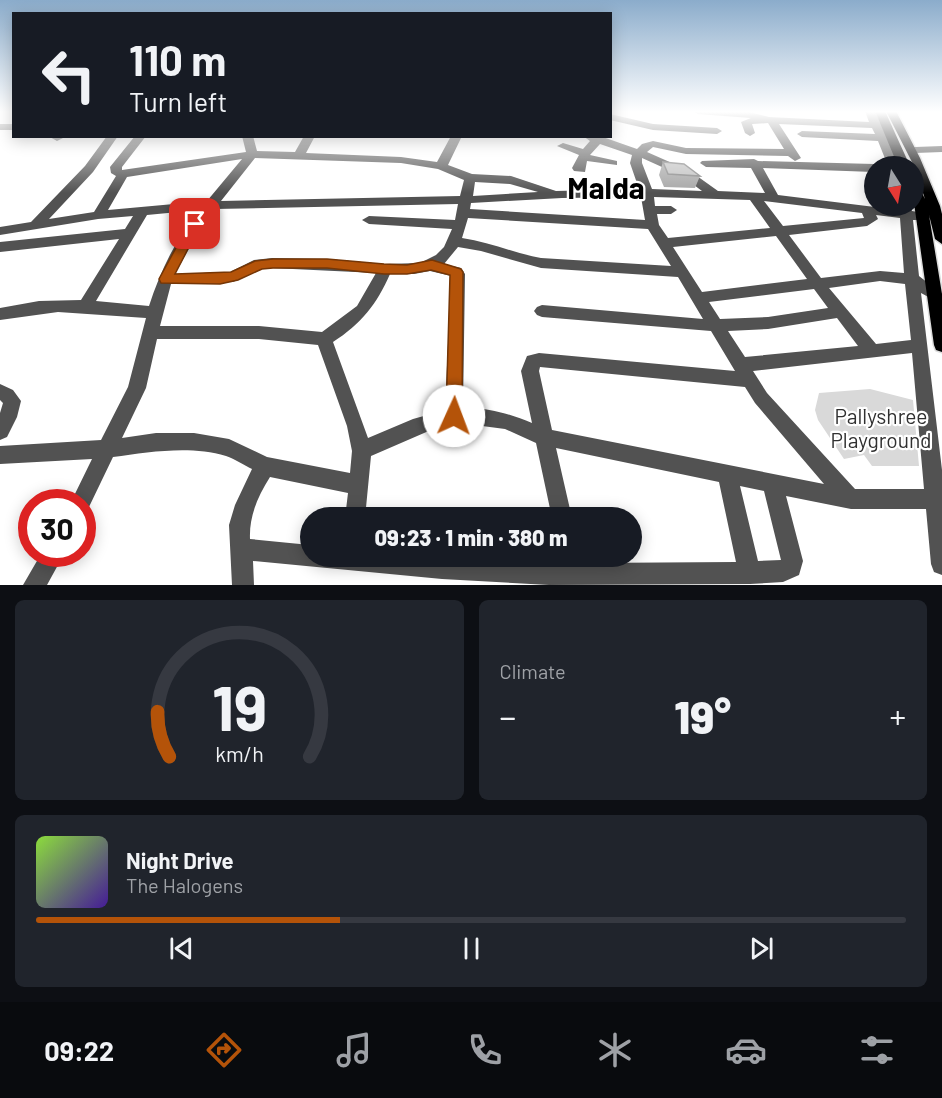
<!DOCTYPE html>
<meta charset="utf-8">
<style>
:root{--surface:#171b24;--page:#20242c;--text:#f1f3f6;--muted:#9ea1a6;--line:#363941;--accent:#b45309}
body{margin:0;font-family:Barlow,sans-serif;background:var(--page);color:var(--text);height:100vh;display:flex;flex-direction:column;font-size:22px;white-space:nowrap}
*{box-sizing:border-box;margin:0}
p{font-size:20px;color:var(--muted)}
.icon{flex:none;width:33px;height:33px;fill:none;stroke:currentColor;stroke-width:2;stroke-linecap:round;stroke-linejoin:round}
.map{position:relative;height:585px;overflow:hidden}
.sheet{display:flex;flex-direction:column;gap:15px;padding:15px;background:#0d0f14;flex:1}
.sheet>*{flex:none}
.guide{position:absolute;left:12px;top:12px;width:600px;height:126px;border-radius:0px;box-shadow:0 3px 15px #0003;background:#171b24;color:var(--text);overflow:hidden}
.needle{width:39px;rotate:169deg}
.tools{position:absolute;left:864px;top:156px;display:grid;gap:12px}
.tools a{display:grid;place-items:center;width:60px;height:60px;border-radius:50%;background:var(--surface);box-shadow:0 3px 15px #0003;font-size:30px}
.speed{position:absolute;left:18px;top:489px;display:flex;gap:12px;font-size:30px;font-weight:700;text-align:center}
.speed>*{display:grid;place-content:center;width:78px;height:78px;border-radius:50%;background:var(--surface);box-shadow:0 3px 15px #0003;line-height:1}
.speed .limit{border:9px solid #d22;background:#fff;color:#111}
.pin{position:absolute;display:grid;place-items:center;width:51px;height:51px;color:#fff;margin:-26px;border-radius:12px;box-shadow:0 3px 9px #0006}
.me{position:absolute;width:66px;margin:-33px;rotate:2deg;stroke-linejoin:round;filter:drop-shadow(0 0 4px #0008)}
.turn{display:flex;align-items:center;gap:21px;height:126px;padding:0 18px;font-size:27px}
.turn .icon{width:78px;height:78px;stroke-width:2.5}
.turn b{display:block;font-size:42px;line-height:51px}
.big{font-size:45px;font-weight:800;line-height:1.1}
.sheet .card{flex:1;display:flex;flex-direction:column;justify-content:center;gap:9px;min-width:0;padding:0 21px;border-radius:9px;background:var(--page)}
.sheet .dial{align-items:center;gap:0}
.dial svg{height:156px;overflow:visible;fill:none;stroke:var(--line);stroke-width:7;stroke-linecap:round;text-anchor:middle}
.dial text{fill:var(--text);stroke:none}
.song{display:flex;align-items:center;gap:18px}
.cover{width:72px;height:72px;border-radius:9px;background:linear-gradient(135deg,hsl(90 70% 55%),hsl(260 70% 35%))}
.played{height:6px;border-radius:3px;background:linear-gradient(90deg,var(--accent) 35%,var(--line) 35%)}
.keys{display:flex;justify-content:space-around;direction:ltr}
.heat{display:flex;justify-content:space-between;align-items:center;font-size:33px;direction:ltr}
.sheet .tiles{flex:1;display:grid;gap:15px;grid-template-columns:1fr 1fr}
.card:last-child{grid-column:span 2}
.trip{position:absolute;left:300px;top:507px;width:342px;height:60px;border-radius:30px;background:var(--surface);box-shadow:0 3px 15px #0003;font-weight:800;line-height:60px;text-align:center}
.tab-bar{display:flex;height:96px;justify-content:space-around;align-items:center;background:#090b0e;color:var(--muted)}
.tab-bar .icon{width:42px;height:42px}
.tab-bar .selected{color:var(--accent)}
.tab-bar b{font-size:27px;color:var(--text)}
.map>svg:first-child{display:block}
</style>
<div class="map">
<svg width="942" height="585" viewBox="0 0 942 585">
<rect width="100%" height="100%" fill="#fff"/>
<path fill="#d9d9d9" d="M870,389L913,400L919,466H872L864,455L844,459L818,420L815,410L819,393Z"/>
<g fill="none" stroke-linecap="round" stroke-linejoin="round">
<defs>
<path id="major" d="M875,111H885L910,166H898Z
M886,111H896L920,158L940,206L942,214V244L935,239L929,215L942,294V352L936,350L934,345L914,203V184L918,185L925,199L914,166Z"/>
</defs>
<use href="#major" stroke="#dbdbdb" stroke-width="3"/>
<path fill="#525252" fill-rule="evenodd" d="M693,111H745L769,117L869,122L865,111H875L880,122L892,126L883,129L900,166H888L878,141L802,137L797,134L802,131L875,134L872,128L779,124L801,158L795,161L788,156L686,154L653,147L647,152L690,171L718,191L765,193L751,168L706,167L700,163L702,161L754,159L758,161L874,164L879,166H874V172L763,168L778,195L899,210L900,206H910L912,211L928,214L930,217L928,220H913L919,276L942,294L939,298L934,300L921,293L942,470V575L934,572L931,564L926,509H851L786,496L803,561L799,575L783,582L750,584L549,585L442,579L253,561L254,585H232L229,525L235,505L252,469C244,465 235,459 226,456C190,445 149,452 113,457L88,509L82,512V502H71L92,459L0,464V446L101,440L128,387L146,318L58,312L0,320V308L39,301L81,300L119,239L0,252V242L125,229L133,216L98,219L0,235V227L31,222L85,166L107,136H118L93,172L49,219L94,212L116,176L111,173L110,167L135,136H146L122,167V170L246,152L242,136H253L257,151L295,152L304,136H315L306,153L401,157L437,162L451,136H462L448,165L472,174L511,176L556,191L639,189L630,163L632,155L600,144L590,155L617,161V165L587,161L585,172L574,171L572,168L579,155L557,146L563,143L583,149L590,141L583,136H600L637,149L642,144L653,141L686,148L784,149L768,123L752,124L755,133L750,136L745,133L741,122L751,118L698,114ZM255,158L401,163L438,169L464,180L460,196L221,201ZM642,158L682,176L702,191L652,189L642,163ZM242,159L207,201L108,210L127,177ZM475,182L510,184L538,192L473,196ZM641,197L645,220L470,209L471,203L562,198ZM654,197L750,200L770,228L668,238L659,225L657,214H671L677,210L671,206H655ZM764,201L862,213L864,218L783,226ZM458,204L455,220L369,216L362,220L369,224L452,229L444,247L436,255L420,263L385,264L327,259L272,258L254,260L230,272L175,274L201,226L214,209ZM199,210C176,238 160,272 149,306L96,301L147,215ZM876,215L900,218L904,273L880,271L821,278L789,235L867,226L878,219ZM468,218L648,229L671,266L541,258C514,253 489,242 462,238ZM776,236L807,279L702,292L673,247ZM458,247L481,251L541,268L678,277L703,319L542,305L537,307L534,311L537,315L542,317L711,331L735,371L539,353L527,356L521,371L532,423C510,414 488,407 463,408L465,274L461,268L444,264ZM272,268L376,273L357,306L322,332L259,326H160L171,284L233,282L262,269ZM430,271L451,276L445,410L413,419L368,438L333,342C361,324 377,304 390,274H414ZM880,281L905,284L911,340L876,344L829,288ZM814,289L828,308L768,317L720,319L709,302ZM837,318L858,346L745,357L728,331L768,329ZM157,339H259L318,345L347,426L352,451L350,473L267,457L229,439L194,433H156L122,438L146,388ZM912,353L924,489H855L767,393L753,371ZM540,367L745,387L755,403L824,484L552,430L539,371ZM467,424L505,429L536,443L552,518H572L556,448L719,482L736,562L585,563L581,556H559L561,563L434,556H310V545L250,539C249,516 258,496 270,477L348,493L345,518H365L371,456L431,430ZM740,486L764,491L781,560L758,561Z
M610,114L653,124L717,128L722,131L717,134L653,130L610,120Z
M0,124H14V130H0Z
M48,136H61L63,138L57,141Z
M942,146V152L915,153L909,150L915,147Z
M0,384L13,390L21,401L17,417L7,437L0,440V413L3,403L0,400Z
M41,554H64L47,585H23Z"/>
<use href="#major" fill="#000" fill-rule="evenodd"/>
</g>
<path fill="#a7a7a7" d="M663,162L700,176L695,188L664,187L659,175Z"/>
<path fill="#c2c2c2" stroke="#888" stroke-width="1.5" d="M663,162L684,164L700,176L668,174Z"/>
<linearGradient id="sky" x2="0" y2="1"><stop stop-color="#8baccb"/><stop offset="0.58" stop-color="#fff"/><stop offset="1" stop-color="#fff" stop-opacity="0"/></linearGradient>
<rect width="942" height="193" fill="url(#sky)"/>
<path fill="#b45309" stroke="#753606" stroke-width="1.5" d="M195,220L201,224L175,274L231,272L255,261L273,259H327L384,264L407,265L432,260L461,269L463,272L462,416L460,421L454,423L448,421L446,416L450,275L431,270L407,274H384L327,268H273L262,269L238,280L220,284L161,283L159,279L189,224Z"/>
<g text-anchor="middle" dominant-baseline="central" stroke-width="4.5" stroke-linejoin="round" paint-order="stroke">
<g font-size="21" fill="#303030" stroke="#fff">
<text x="881" y="415">Pallyshree<tspan x="881" dy="24">Playground</tspan></text>
</g>
<g font-size="30" font-weight="bold" fill="#000" stroke="#fff">
<text x="606" y="187">Malda</text>
</g>
</g>
</svg>
<div class="tools">
<a><svg class="needle" viewBox="-14 -14 28 28"><path d="M0-13l5 13h-10z" fill="#e53935"/><path d="M0 13l5-13h-10z" fill="#9ea1a6"/></svg></a>
</div>
<div class="speed"><div class="limit">30</div></div>
<div class="pin" style="left:195px;top:224px;background:#d93025"><svg class="icon" aria-label="arrive" viewBox="0 0 24 24"><path d="M6 21V4h12l-3 4 3 4H6"/></svg></div>
<svg class="me" style="left:454px;top:416px" viewBox="-20 -20 40 40"><circle r="19" fill="#fff"/><path d="M0-13L10 11 0 6-10 11z" fill="#b45309"/></svg>
<div class="trip">09:23 · 1 min · 380 m</div>
<div class="guide">
<div class="turn"><svg class="icon" aria-label="left" viewBox="0 0 24 24"><path d="M17 20v-9H6M10 6l-5 5 5 5"/></svg><div><b>110 m</b>Turn left</div></div>
</div>
</div>
<section class="sheet">
<div class="tiles">
<div class="card dial"><svg viewBox="0 0 100 80">
<path d="M14 69A42 42 0 1 1 86 69"/>
<path d="M14 69A42 42 0 0 1 8 46" stroke="#b45309"/>
<text x="50" y="56" font-size="32" font-weight="700">19</text>
<text x="50" y="72" font-size="11">km/h</text>
</svg></div>
<div class="card"><p>Climate</p>
<div class="heat"><a>−</a><b class="big">19°</b><a>+</a></div>
</div>
<div class="card">
<div class="song"><i class="cover"></i><div><b>Night Drive</b><p>The Halogens</p></div></div>
<div class="played"></div>
<div class="keys"><svg class="icon" aria-label="previous" viewBox="0 0 24 24"><path d="M18 5L8 12l10 7zM5 5v14"/></svg><svg class="icon" aria-label="pause" viewBox="0 0 24 24"><path d="M8 5v14M16 5v14"/></svg><svg class="icon" aria-label="next" viewBox="0 0 24 24"><path d="M6 5l10 7-10 7zM19 5v14"/></svg></div>
</div>
</div>
</section>
<nav class="tab-bar">
<b>09:22</b>
<svg class="icon selected" aria-label="directions" viewBox="0 0 24 24"><path d="M12 3l9 9-9 9-9-9zM9 14v-3h6M13 9l2 2-2 2"/></svg>
<svg class="icon" aria-label="music" viewBox="0 0 24 24"><path d="M9 18V5l10-2v13"/><circle cx="6" cy="18" r="3"/><circle cx="16" cy="16" r="3"/></svg>
<svg class="icon" aria-label="phone" viewBox="0 0 24 24"><path d="M5 4h4l2 5-3 2q2 4 5 5l2-3 5 2v4C11 20 4 13 5 4z"/></svg>
<svg class="icon" aria-label="climate" viewBox="0 0 24 24"><path d="M12 3v18M4 7l16 10M4 17L20 7"/></svg>
<svg class="icon" aria-label="car" viewBox="0 0 24 24"><path d="M5 17H2v-5l4-1 3-4h7l3 4 3 1v5h-3M9 17h6M6 11h13"/><circle cx="7" cy="17" r="2"/><circle cx="17" cy="17" r="2"/></svg>
<svg class="icon" aria-label="filters" viewBox="0 0 24 24"><path d="M4 7h16M4 17h16"/><circle cx="9" cy="7" r="2"/><circle cx="15" cy="17" r="2"/></svg>
</nav>
